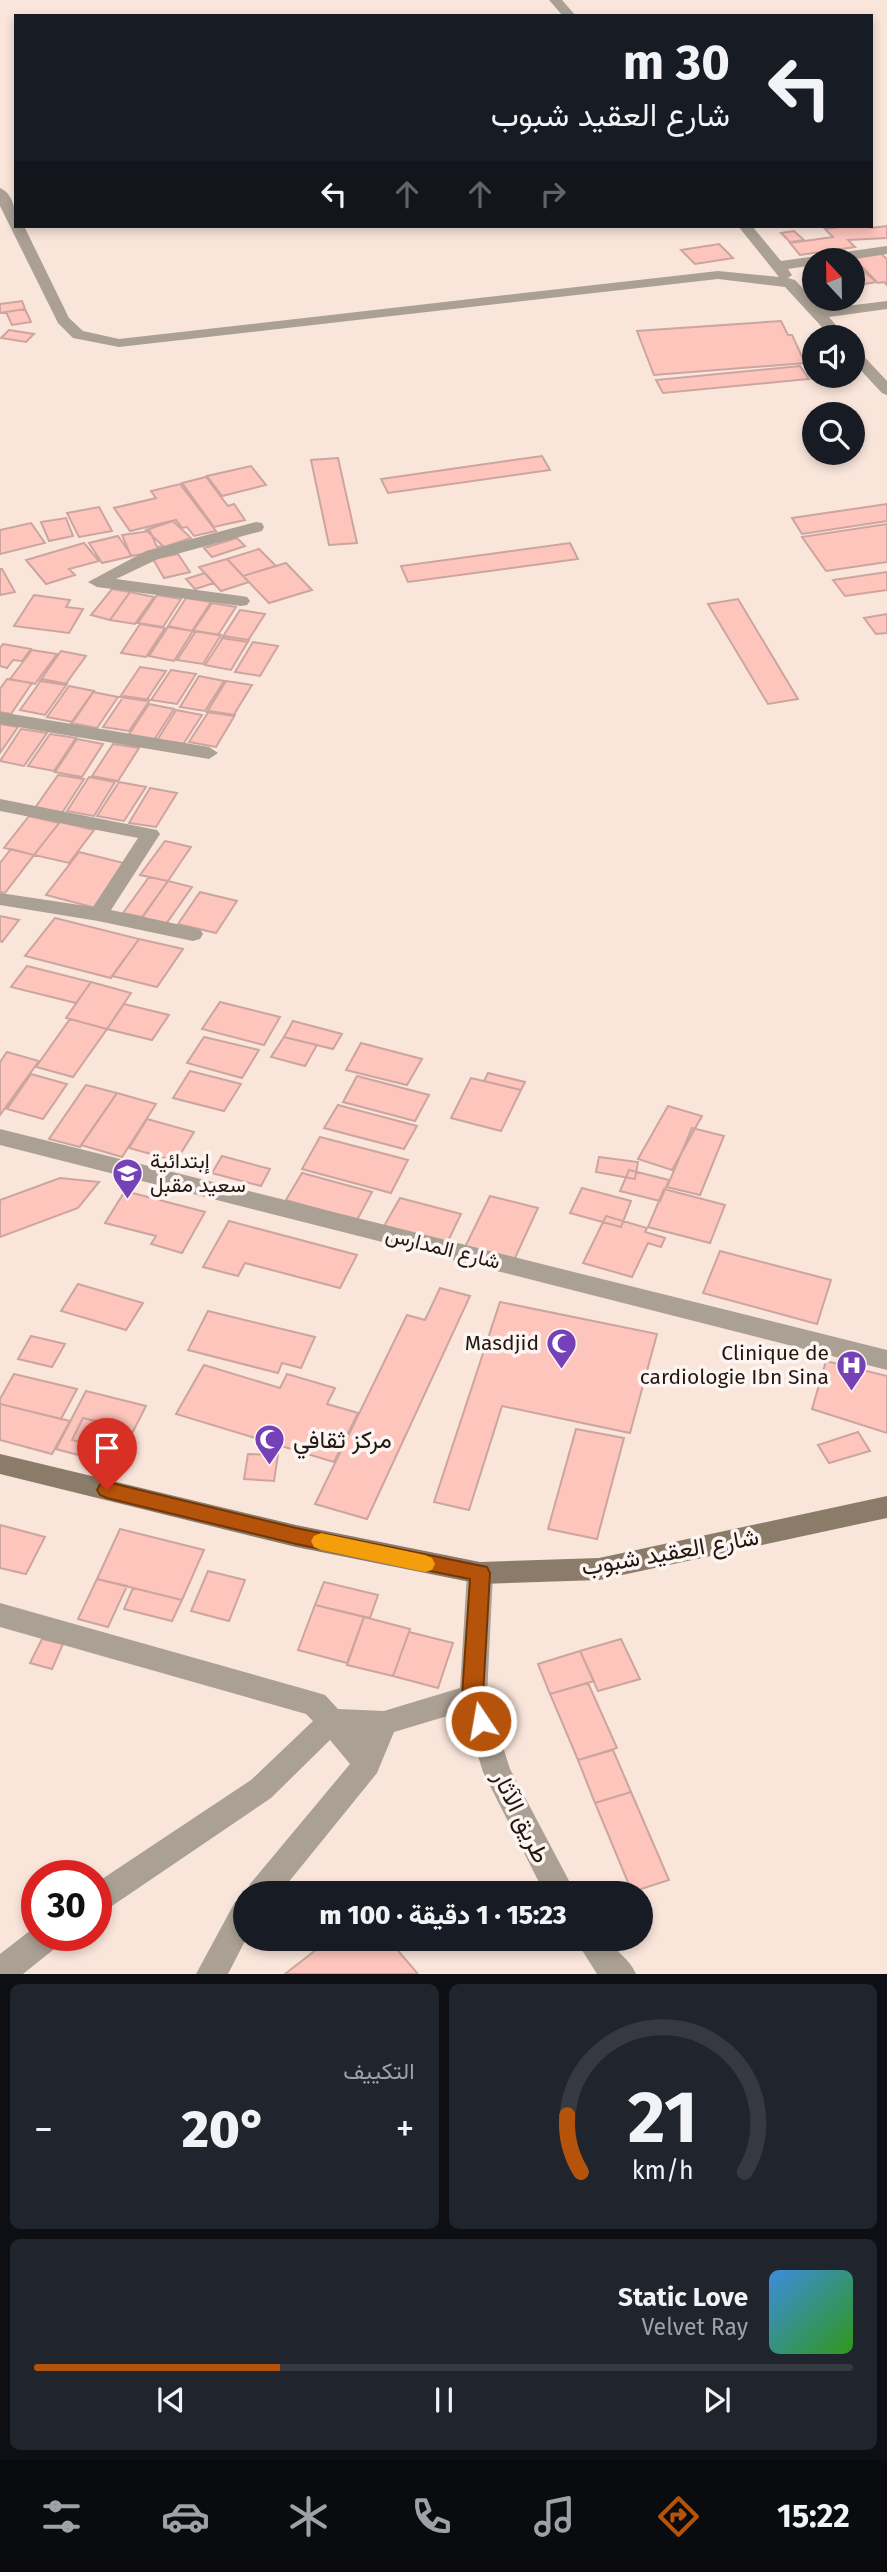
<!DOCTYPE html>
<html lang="ar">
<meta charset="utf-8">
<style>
:root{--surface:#171b24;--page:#20242c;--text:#f1f3f6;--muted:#9ea1a6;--line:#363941;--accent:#b45309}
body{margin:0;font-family:"Fira Sans",Vazirmatn,sans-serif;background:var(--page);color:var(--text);direction:rtl;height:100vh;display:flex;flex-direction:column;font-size:26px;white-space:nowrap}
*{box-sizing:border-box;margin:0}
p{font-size:23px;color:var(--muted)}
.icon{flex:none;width:38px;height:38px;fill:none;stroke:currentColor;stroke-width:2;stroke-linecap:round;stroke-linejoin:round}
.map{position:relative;height:1974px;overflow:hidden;direction:ltr}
.details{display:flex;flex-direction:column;gap:10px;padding:10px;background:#0d0f14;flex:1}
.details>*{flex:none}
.guide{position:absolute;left:14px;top:14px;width:859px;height:214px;border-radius:0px;box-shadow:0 4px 10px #0003;direction:rtl;background:#171b24;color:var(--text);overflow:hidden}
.needle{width:46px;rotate:338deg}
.controls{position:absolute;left:802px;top:248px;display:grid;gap:14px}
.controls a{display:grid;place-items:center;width:63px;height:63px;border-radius:50%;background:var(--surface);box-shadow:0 4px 10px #0003;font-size:35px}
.speed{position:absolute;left:21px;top:1860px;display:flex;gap:14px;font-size:35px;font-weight:700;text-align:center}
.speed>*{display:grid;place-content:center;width:91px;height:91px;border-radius:50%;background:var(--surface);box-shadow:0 4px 10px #0003;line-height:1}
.speed .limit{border:10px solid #d22;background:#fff;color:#111}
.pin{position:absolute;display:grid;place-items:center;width:60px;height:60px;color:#fff;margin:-72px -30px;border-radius:50% 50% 50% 0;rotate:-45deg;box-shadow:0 0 7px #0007}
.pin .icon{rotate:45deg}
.me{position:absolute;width:77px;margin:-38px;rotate:348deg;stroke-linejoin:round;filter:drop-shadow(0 0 5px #0008)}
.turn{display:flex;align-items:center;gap:24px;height:147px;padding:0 28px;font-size:32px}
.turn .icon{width:91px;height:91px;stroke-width:2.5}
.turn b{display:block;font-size:49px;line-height:60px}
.lanes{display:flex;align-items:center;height:66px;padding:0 28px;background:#0003;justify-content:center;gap:35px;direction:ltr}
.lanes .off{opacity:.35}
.big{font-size:52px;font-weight:800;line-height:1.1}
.details .tile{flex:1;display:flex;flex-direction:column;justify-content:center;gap:10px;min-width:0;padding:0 24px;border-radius:10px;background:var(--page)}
.details .dial{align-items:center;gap:0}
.dial svg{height:182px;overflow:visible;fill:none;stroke:var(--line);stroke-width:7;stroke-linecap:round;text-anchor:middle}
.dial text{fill:var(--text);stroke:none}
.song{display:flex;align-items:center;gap:21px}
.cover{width:84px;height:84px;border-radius:10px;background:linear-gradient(135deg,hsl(210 70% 55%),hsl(110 70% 35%))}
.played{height:7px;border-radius:4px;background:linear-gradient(90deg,var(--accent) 30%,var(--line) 30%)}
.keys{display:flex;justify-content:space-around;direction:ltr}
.heat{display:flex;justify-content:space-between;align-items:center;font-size:38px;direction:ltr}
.details .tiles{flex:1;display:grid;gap:10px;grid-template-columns:1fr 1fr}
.tile:last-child{grid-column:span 2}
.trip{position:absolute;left:233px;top:1881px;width:420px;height:70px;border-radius:35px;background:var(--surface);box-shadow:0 4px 10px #0003;font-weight:800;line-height:70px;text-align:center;direction:rtl}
.tabs{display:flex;height:112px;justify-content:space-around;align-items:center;background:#090b0e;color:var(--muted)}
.tabs .icon{width:49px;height:49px}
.tabs .on{color:var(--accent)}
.tabs b{font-size:32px;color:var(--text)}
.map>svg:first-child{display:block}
</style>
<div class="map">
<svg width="887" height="1974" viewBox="0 0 887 1974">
<rect width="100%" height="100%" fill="#fae5da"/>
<path fill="#fec5bd" stroke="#cca5a0" stroke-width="2" d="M847,226H868L870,228L887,226V238L848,240L855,247L800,255L790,243L833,237L825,229Z
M794,231L804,240L790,242L781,233Z
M719,244L733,258L695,264L681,250Z
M880,253L887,259V285L884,282L878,283L852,257Z
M848,257L876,282L852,286V261H826Z
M22,301L25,309L0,313V304Z
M25,309L31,322L12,325L6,312Z
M781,321L788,335H792L805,363L654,375L637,331Z
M9,330L34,334L26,342L1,338Z
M800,366L809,379L663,393L656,380Z
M542,456L550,470L388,493L381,479Z
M338,458L357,543L329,545L311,460Z
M251,466L266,485L222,496L207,476Z
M206,477L228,506L234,504L245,520L214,527L182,483Z
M180,484L216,531L194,536L187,527L182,528L176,520L130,531L114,508L156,498L151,491Z
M887,504V521L802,534L792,518Z
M99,507L112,531L79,537L67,513Z
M66,518L73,536L49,541L41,522Z
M173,521L191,538L164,547L146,530Z
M31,523L45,543L0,554V530Z
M887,524V562L826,571L802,537Z
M150,531L157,547L163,546L164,550L131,556L122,535Z
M118,536L132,556L102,563L89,543Z
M237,538L245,546L212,557L204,548Z
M84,543L99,561L69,569L75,575L46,584L26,560Z
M570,543L578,559L408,582L401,566Z
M259,549L276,566L243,576L227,559Z
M178,554L190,572L164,578L153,559Z
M227,559L249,582L221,591L199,567Z
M286,563L312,590L269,603L243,576Z
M0,569H2L15,592L0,595Z
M887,572V590L845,596L833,580Z
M205,573L214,583L195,589L186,579Z
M112,589L130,592L110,620L91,615Z
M130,592L154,597L135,624L110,620Z
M34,595L70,600L66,607L83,609L69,633L14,626Z
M157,595L181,599L163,627L138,623Z
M186,598L211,602L192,631L168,626Z
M738,599L798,699L768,704L708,604Z
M212,603L236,607L218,635L193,631Z
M240,610L265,614L247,642L222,638Z
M887,614V633L876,634L864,618Z
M140,624L165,628L146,657L121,653Z
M168,627L193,631L174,661L149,656Z
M196,631L221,635L203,664L177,660Z
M224,636L249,640L231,670L205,665Z
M253,642L278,646L260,676L235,672Z
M3,644L31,649L22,661L13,660L7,668L0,666V648Z
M32,650L57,654L35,684L10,679Z
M61,651L86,656L65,685L40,681Z
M140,667L166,671L146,701L120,697Z
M171,670L196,674L177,704L151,700Z
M199,676L224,681L205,711L180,707Z
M7,679L32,683L11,714L0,712V689Z
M42,679L67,684L45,715L20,710Z
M226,681L252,685L233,716L207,712Z
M69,686L94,691L73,722L47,717Z
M93,692L118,697L97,728L71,723Z
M124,696L150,700L129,731L103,727Z
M149,704L174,709L154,740L128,736Z
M176,710L202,715L182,746L156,742Z
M209,711L235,715L216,747L189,742Z
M0,724L18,727L0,753Z
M21,729L47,733L24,766L0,761Z
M50,734L76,738L54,771L28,766Z
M77,739L103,744L82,777L55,772Z
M113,744L139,748L118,781L92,776Z
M58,775L84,779L62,813L35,808Z
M89,777L115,782L94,816L67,811Z
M119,782L146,787L124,821L97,816Z
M150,788L177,793L156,827L129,823Z
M29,816L59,823L34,855L4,848Z
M60,822L94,830L69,863L34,855Z
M165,841L191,847L168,881L140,875Z
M11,849L34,855L5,893L0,892V863Z
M79,852L128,864L96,908L46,895Z
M149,877L168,881L142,917L123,913Z
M168,881L192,887L166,924L142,918Z
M200,892L237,901L216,933L178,924Z
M0,916L19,920L2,942L0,941Z
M55,918L139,939L111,978L25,956Z
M139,939L183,949L157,987L112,976Z
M27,966L91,982L76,1003L11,987Z
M91,982L131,993L107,1029L66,1018Z
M220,1002L280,1017L264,1045L202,1029Z
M124,1004L169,1015L152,1040L107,1029Z
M70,1019L107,1029L73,1077L36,1067Z
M293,1021L342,1034L333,1049L284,1037Z
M204,1037L259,1050L242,1078L187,1063Z
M284,1037L317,1045L305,1066L271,1057Z
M361,1043L422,1059L407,1085L346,1070Z
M7,1052L39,1061L0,1115V1062Z
M190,1071L241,1084L224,1111L173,1098Z
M488,1073L525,1082L521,1090L484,1081Z
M31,1074L67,1084L43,1119L7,1109Z
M357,1076L429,1095L415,1121L343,1102Z
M471,1078L521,1090L501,1131L451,1118Z
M86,1085L117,1093L80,1147L49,1139Z
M117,1093L156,1104L122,1157L81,1145Z
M338,1105L417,1126L404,1149L324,1128Z
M668,1106L702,1116L672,1170L638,1159Z
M147,1119L194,1132L176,1161L129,1148Z
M692,1128L724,1136L700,1195L667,1187Z
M320,1137L408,1160L391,1193L302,1169Z
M222,1156L270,1169L261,1186L212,1173Z
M599,1157L638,1162L635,1179L596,1172Z
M629,1170L669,1180L660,1201L620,1191Z
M302,1173L372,1192L357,1220L286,1200Z
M60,1178L99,1182L78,1208L0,1237V1200Z
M582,1188L631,1201L621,1227L570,1213Z
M664,1189L725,1205L710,1243L648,1227Z
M125,1191L205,1212L182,1253L151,1244L156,1236L105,1223Z
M490,1196L538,1208L514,1260L465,1247Z
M400,1198L461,1214L447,1243L384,1226Z
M606,1216L647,1228L645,1232L665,1238L661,1247L648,1243L632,1277L583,1263Z
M229,1221L357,1255L340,1288L245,1263L238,1276L203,1267Z
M720,1251L831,1280L817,1324L703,1293Z
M78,1284L143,1303L126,1330L61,1311Z
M440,1288L470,1296L367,1519L315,1504L407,1315L425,1320Z
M500,1302L657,1334L630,1433L502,1406L469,1510L434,1502Z
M208,1311L315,1337L301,1368L282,1363L278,1373L188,1350Z
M31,1336L65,1344L52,1367L18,1359Z
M826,1361L887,1376V1433L812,1409Z
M204,1365L280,1388L287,1374L335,1388L327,1404L358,1413L334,1462L176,1414Z
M14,1374L77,1389L61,1419L0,1404V1399Z
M86,1391L146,1406L116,1465L56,1449Z
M0,1404L70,1421L52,1454L0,1440Z
M83,1418L113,1425L102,1447L72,1440Z
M576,1429L624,1438L597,1539L548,1529Z
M858,1432L870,1451L829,1463L818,1445Z
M248,1454L278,1455L274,1481L244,1479Z
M0,1525L45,1537L26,1574L0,1568Z
M120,1529L204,1550L182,1600L97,1579Z
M208,1571L245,1580L229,1621L191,1611Z
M97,1579L127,1586L108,1627L78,1619Z
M324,1582L378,1595L370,1618L315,1605Z
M133,1588L182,1600L172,1621L124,1609Z
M315,1605L364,1617L347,1663L298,1650Z
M364,1617L410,1629L393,1676L347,1665Z
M409,1632L453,1643L438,1688L393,1676Z
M42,1639L63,1644L52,1669L30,1663Z
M621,1639L640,1679L598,1691L580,1651Z
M580,1651L594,1681L550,1694L538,1664Z
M588,1683L617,1748L578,1760L550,1694Z
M613,1750L631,1792L595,1803L578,1760Z
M631,1792L669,1880L632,1892L595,1803Z
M330,1939H388L418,1974H285Z"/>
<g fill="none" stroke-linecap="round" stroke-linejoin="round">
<path fill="#aaa094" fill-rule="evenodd" d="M549,0H562L576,16H563Z
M0,188C14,194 16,212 16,226H24L69,318L83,331L119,339L718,271L779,277L738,226H752L781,261L887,246V254L843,261H814V265L788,269L792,275L788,278L795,280L822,309L887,301V309L829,317L847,338H832L785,287L718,279L119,347L73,338L58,323L0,206Z
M852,348L857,349L887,381V395L882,393L852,361Z
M256,522L262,523L264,527L262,531L158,559L116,579L241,596L247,597L250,601L247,605L241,606L97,587L88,582L146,551Z
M0,712L209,747L218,753L209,759L0,724Z
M0,799L157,830L160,834L111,910L200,929L203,934L200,939L193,941L98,921L0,905V893L93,907L138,838L0,811Z
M0,1129L887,1350V1370L0,1145Z
M480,1562L489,1565L493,1573L487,1696L510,1769L576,1894H545L483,1772L464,1711L394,1732L377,1773L279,1894H245L250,1884L350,1764L330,1740L271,1798L106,1910L96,1914V1883L251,1780L313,1721L306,1714L0,1627V1603L315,1692L325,1695L338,1709L384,1711L460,1688L467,1573L471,1565Z
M245,1898L246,1939L228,1974H196L235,1902Z
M36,1926L37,1936H62L58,1946L23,1974H0V1954Z
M575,1939H607C616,1952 630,1959 636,1974H597Z"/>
<path fill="#8b7c6a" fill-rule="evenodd" d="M0,1454L296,1525L480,1562L599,1558L887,1496V1518L599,1580L480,1584L296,1547L0,1474Z"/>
</g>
<path fill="#b45309" stroke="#753606" stroke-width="2" d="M107,1482L296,1528L487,1567L490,1573L483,1696L491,1721L488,1728L481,1731L473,1728L462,1696L470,1579L296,1544L107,1498L100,1495L97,1490L100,1484Z"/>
<path fill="#f59e0b" d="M321,1533L425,1555L432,1558L435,1564L432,1570L425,1572L321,1550L314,1547L311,1541L314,1536Z"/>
<defs>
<symbol id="school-pin" viewBox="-11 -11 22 30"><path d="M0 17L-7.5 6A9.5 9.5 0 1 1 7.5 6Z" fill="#7640b6" stroke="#fdf5f2"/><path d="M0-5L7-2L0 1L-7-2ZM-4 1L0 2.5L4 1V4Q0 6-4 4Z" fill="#fff"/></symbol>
<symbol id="mosque-pin" viewBox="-11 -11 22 30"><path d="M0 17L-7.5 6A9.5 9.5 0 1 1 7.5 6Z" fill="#7640b6" stroke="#fdf5f2"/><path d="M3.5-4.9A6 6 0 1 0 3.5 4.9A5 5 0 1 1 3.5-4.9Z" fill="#fff"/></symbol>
<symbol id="hospital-pin" viewBox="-11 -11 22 30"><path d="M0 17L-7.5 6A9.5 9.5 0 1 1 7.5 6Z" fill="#7640b6" stroke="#fdf5f2"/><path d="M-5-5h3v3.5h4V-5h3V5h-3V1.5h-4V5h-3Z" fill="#fff"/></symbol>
</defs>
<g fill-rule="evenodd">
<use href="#school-pin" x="110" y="1156" width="35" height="47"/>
<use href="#mosque-pin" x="544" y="1326" width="35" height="47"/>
<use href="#hospital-pin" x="834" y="1348" width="35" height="47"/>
<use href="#mosque-pin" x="252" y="1422" width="35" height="47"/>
</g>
<g text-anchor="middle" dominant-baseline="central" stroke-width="7" stroke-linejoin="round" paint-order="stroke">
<g font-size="21" fill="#231711" stroke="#fdf5f2" text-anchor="end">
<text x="150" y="1161" text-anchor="start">إبتدائية<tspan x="150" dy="24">سعيد مقبل</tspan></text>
<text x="539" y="1343">Masdjid</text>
<text x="829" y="1353">Clinique de<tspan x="829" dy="24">cardiologie Ibn Sina</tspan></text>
</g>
<g font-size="21" fill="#231711" stroke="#fdf5f2">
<text transform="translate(443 1248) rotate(14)">شارع المدارس</text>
</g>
<g font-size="24" fill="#231711" stroke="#fdf5f2" text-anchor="start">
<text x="293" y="1440">مركز ثقافي</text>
</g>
<g font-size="24" fill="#231711" stroke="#fdf5f2">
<text transform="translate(670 1552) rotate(-10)">شارع العقيد شبوب</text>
<text transform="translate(521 1817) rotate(64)">طريق الآثار</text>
</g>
</g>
</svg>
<div class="controls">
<a><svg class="needle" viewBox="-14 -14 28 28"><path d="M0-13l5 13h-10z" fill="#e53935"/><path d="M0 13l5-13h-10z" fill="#9ea1a6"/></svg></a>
<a><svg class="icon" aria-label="sound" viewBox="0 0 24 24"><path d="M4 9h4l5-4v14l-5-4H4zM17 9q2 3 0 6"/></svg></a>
<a><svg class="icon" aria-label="search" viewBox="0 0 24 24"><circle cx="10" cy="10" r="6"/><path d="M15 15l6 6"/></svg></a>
</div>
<div class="speed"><div class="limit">30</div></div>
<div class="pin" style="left:107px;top:1490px;background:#d93025"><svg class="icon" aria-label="arrive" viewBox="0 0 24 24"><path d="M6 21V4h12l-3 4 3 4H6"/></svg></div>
<svg class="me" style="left:481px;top:1721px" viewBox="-20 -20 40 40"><circle r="17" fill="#b45309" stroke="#fff" stroke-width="3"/><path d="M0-11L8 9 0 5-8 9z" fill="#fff"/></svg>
<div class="trip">15:23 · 1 دقيقة · 100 m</div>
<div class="guide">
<div class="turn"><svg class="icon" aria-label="left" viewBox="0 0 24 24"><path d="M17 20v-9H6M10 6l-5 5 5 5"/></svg><div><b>30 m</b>شارع العقيد شبوب</div></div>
<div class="lanes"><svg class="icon" aria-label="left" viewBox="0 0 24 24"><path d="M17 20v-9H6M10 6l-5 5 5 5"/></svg><svg class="icon off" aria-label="ahead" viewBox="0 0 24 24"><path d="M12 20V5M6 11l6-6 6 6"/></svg><svg class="icon off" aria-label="ahead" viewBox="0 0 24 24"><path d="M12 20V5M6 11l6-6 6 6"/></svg><svg class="icon off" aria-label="right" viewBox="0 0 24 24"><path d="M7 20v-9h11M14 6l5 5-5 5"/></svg></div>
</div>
</div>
<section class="details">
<div class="tiles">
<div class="tile dial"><svg viewBox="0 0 100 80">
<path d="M14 69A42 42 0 1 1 86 69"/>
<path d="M14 69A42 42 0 0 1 8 44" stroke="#b45309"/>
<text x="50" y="56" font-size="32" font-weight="700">21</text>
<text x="50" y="72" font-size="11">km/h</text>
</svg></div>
<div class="tile"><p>التكييف</p>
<div class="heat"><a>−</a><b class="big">20°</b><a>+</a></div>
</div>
<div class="tile">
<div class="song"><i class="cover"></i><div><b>Static Love</b><p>Velvet Ray</p></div></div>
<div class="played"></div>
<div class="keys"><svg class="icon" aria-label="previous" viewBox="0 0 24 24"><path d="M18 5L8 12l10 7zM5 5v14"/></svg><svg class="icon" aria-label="pause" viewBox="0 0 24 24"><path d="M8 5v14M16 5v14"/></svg><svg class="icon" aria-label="next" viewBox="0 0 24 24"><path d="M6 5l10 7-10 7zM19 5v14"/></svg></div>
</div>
</div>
</section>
<nav class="tabs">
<b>15:22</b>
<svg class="icon on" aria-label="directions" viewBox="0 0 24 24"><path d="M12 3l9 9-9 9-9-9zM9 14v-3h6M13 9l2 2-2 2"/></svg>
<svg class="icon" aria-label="music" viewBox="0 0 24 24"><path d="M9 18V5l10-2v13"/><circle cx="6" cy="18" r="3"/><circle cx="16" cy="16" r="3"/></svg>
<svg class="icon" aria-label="phone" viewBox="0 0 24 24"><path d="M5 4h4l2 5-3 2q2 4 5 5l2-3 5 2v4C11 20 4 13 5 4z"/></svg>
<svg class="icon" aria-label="climate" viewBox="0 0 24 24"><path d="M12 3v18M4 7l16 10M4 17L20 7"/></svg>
<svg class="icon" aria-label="car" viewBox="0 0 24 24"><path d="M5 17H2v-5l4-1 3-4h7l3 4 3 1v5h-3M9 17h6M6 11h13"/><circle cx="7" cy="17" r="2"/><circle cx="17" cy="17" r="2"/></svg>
<svg class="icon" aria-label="filters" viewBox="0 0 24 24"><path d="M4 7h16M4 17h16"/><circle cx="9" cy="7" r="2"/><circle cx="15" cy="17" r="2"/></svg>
</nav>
